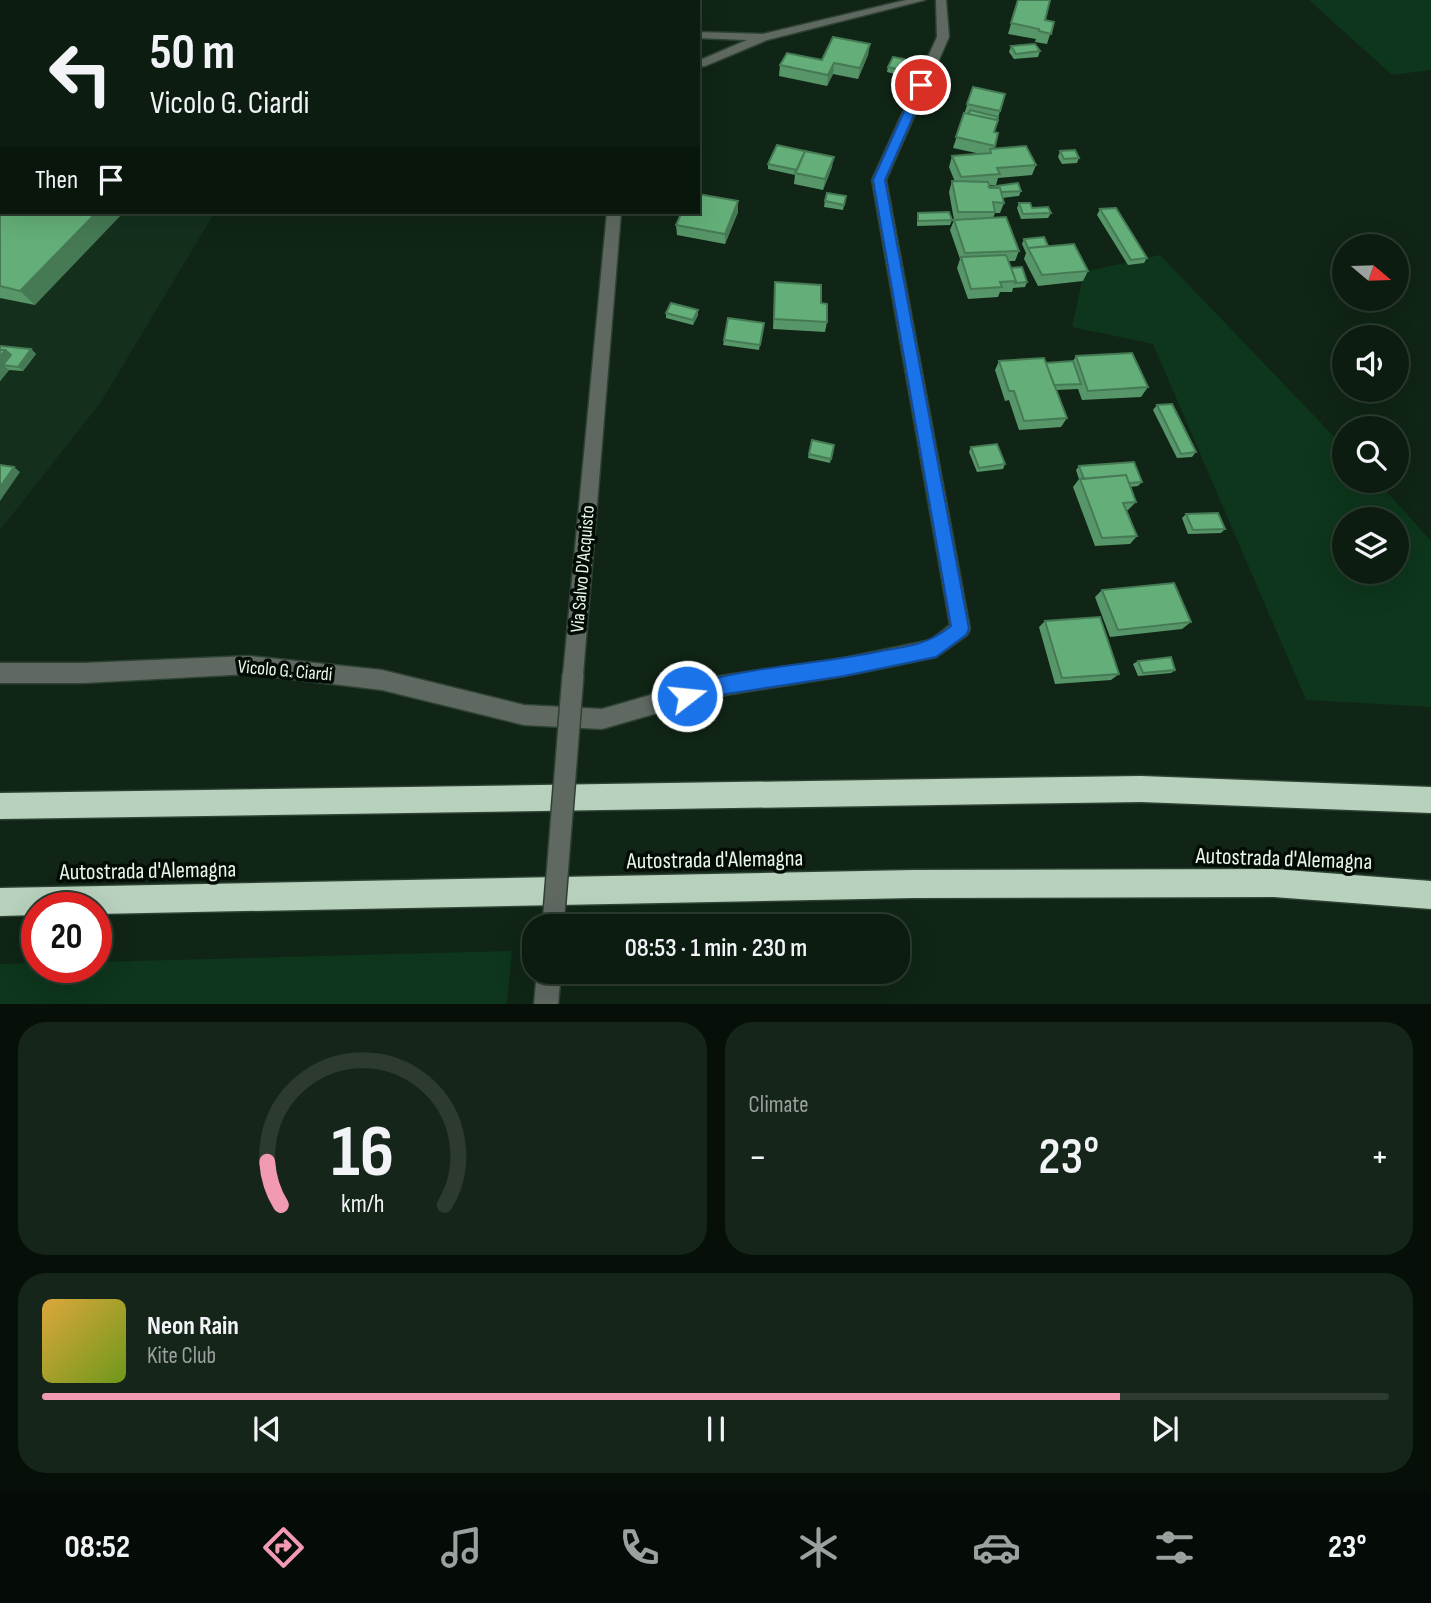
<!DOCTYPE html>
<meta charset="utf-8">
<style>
:root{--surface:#0c1c10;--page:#152519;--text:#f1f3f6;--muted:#9aa19f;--line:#2c3a30;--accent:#f19ab2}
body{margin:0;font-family:"Sofia Sans Condensed",sans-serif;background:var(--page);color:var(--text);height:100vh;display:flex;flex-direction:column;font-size:26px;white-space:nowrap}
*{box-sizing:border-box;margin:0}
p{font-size:23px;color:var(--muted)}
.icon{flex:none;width:38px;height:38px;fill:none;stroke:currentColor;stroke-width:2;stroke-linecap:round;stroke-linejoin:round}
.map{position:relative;height:1004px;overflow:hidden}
.drawer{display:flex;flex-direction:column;gap:18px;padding:18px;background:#070f09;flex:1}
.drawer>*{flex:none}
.top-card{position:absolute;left:0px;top:0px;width:700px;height:214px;box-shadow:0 7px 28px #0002,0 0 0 2px var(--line);background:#0c1c10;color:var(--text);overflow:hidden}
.needle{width:46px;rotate:109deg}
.buttons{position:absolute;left:1332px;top:234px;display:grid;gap:14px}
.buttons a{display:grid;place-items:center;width:77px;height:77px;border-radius:50%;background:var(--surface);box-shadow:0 7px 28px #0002,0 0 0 2px var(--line);font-size:35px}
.speed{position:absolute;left:21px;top:892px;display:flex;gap:14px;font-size:35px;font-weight:700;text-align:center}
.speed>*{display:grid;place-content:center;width:91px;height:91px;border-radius:50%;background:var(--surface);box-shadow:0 7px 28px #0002,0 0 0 2px var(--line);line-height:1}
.speed .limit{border:10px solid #d22;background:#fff;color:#111}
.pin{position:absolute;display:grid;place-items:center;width:60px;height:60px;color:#fff;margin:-30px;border:4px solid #fff;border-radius:50%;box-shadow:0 2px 7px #0007}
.me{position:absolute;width:77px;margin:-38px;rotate:74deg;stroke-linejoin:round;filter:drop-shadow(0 0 5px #0008)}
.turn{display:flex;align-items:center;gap:24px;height:147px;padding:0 35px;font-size:32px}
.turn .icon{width:91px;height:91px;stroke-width:2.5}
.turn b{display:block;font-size:49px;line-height:60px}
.then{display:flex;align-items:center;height:66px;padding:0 35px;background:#0003;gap:14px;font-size:26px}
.big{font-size:52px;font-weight:600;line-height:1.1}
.drawer .tile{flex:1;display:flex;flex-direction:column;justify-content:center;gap:10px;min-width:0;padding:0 24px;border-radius:28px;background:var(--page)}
.drawer .dial{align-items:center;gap:0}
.dial svg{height:182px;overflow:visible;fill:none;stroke:var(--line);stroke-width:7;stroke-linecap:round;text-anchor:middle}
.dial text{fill:var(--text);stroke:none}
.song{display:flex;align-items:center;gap:21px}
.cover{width:84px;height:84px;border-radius:10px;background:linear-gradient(135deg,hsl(40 70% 55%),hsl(80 70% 35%))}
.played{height:7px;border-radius:4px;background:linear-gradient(90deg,var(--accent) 80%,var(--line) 80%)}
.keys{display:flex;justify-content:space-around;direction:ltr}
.heat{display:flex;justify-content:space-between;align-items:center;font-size:38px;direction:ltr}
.drawer .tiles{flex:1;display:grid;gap:18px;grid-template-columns:1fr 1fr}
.tile:last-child{grid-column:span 2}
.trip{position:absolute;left:522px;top:914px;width:388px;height:70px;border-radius:28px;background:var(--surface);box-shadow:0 7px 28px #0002,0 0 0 2px var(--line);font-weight:600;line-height:70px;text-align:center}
.tabs{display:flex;height:112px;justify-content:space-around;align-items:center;background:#050b06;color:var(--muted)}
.tabs .icon{width:49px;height:49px}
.tabs .active{color:var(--accent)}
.tabs b{font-size:32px;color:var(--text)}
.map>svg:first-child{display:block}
</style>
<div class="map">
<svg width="1431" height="1005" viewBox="0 0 1431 1005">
<rect width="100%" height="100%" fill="#102516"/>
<path fill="#14301d" d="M0,104L2,212H215L101,402L0,530Z"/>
<path fill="#0d361c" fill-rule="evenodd" d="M1309,0H1431V70L1392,75Z
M1160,255L1344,447V481H1377L1431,541V707L1306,700L1153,344L1072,327L1084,272ZM1344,520H1396V572H1344Z
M512,951L507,1004H0V964L37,963V968H96V962Z"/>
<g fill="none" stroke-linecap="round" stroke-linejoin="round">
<defs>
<path id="minor" d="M623,0H633L634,2H623Z
M906,0H925L767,40L705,66L698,67V61L747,40L698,38V32L763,34Z
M936,0H946L949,37L886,180L970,629L967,635L936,657L844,676L713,697L602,729L524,725L382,690L249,674L84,683H0V663H84L249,656L382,670L524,705L602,709L713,677L844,658L931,640L950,625L872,180L937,37Z
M607,212H621L583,675L580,682L573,685L566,682L563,675Z
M537,971H561L558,1005H534Z"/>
<path id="highway" d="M1141,776L1431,787V813L1141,802L0,819V793Z
M1274,869L1431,881V909L1274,897L914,898L96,914V908H37V915L0,916V888L914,870Z"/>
</defs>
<use href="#minor" stroke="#2e4234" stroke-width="3"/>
<use href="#highway" stroke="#2e4234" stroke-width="3"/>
<use href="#minor" fill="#5f6961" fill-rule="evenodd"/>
<use href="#highway" fill="#b7d1bc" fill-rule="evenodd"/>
<defs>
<path id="minor-bridge" d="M553,926L573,675"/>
</defs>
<use href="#minor-bridge" stroke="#2e4234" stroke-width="24" stroke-linecap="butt"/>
<use href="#minor-bridge" stroke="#5f6961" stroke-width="21"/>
</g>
<path fill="#569668" d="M1018,0L1045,20L1054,22L1047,44L1035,42L1036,39L1008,34Z
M870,44L868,55L858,79L833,74L827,86L779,76L780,65L822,60Z
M1011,46L1040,51L1038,57L1014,59L1009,52Z
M903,65L899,75L887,72L888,67Z
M973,87L1005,94L994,132L998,133L994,148L1036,165L1032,175L998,178L996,185H989V187L1021,191L1019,196L1002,198L1004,203L1000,213H995L993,218L1019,251L1015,261H1009L1011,268L1027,282L1025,287L1013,288L1012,292H1000L998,297L968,299L957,268L960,259L950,230L954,220L949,192L952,181L955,182L949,167L952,156L981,154L953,148Z
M1060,151L1079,158L1077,163L1062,164L1058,157Z
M768,164L832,167L823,190L794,184L795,175L768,169Z
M0,171L35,305L0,298Z
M846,196L843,210L824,207L825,201Z
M1019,203L1032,208L1051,213L1048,218L1021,219L1017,208Z
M1100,209L1147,258L1144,263L1128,265L1097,215Z
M738,212L725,244L677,235L676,225Z
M918,213L952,220L950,225L917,226V218Z
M1024,239L1048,246L1088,271L1083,281L1038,286L1024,259L1026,253L1022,244Z
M775,282L821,303L827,322L825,332L773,329Z
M698,310V315L693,325L666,318V313Z
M764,323L759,350L723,345L724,340Z
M0,346L31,349L36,354L23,371L9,370L0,381Z
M1076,356L1148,387L1141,397L1082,400L1078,389L1056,390L1067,418L1061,427L1019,430L1009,400L1005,401L995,370L999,361L1046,363L1073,361Z
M1157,405L1196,452L1192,457L1177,458L1153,410Z
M812,440L834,445L830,463L808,458Z
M971,447L1005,464L1003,469L977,472L969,452Z
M1079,466L1142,482L1138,486L1130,487L1136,502L1128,510H1127L1137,536L1130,544L1095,546L1073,487L1079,479L1076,470Z
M1186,514L1225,529L1221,533L1188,534L1182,518Z
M1102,590L1191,622L1182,629L1110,637L1095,597Z
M1045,621L1119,674L1111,680L1055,684L1039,627Z
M1138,661L1175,670L1171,673L1138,676L1133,664Z"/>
<path fill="#467a55" d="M870,44L868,55L858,79L860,68Z
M834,63L833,74L827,86L828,75Z
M834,157L832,167L823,190L825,179Z
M738,201V212L725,244V234Z
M97,212H124L35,305L20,291Z
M698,310V315L693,325V320Z
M31,349L36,354L23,371L18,367Z
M5,350L16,360L3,365L9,370L0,381V357Z
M14,467L20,472L0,501V487Z"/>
<path fill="#64af79" stroke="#467a55" stroke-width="2" d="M1018,0H1050L1045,20L1054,22L1051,34L1039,31V29L1011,23Z
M833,37L870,44L860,68L834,63L828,75L780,65L787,53L822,60Z
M1035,44L1040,51L1016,54L1011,46Z
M893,57L904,59L900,70L888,67Z
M973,87L1005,94L1000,111L967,104Z
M970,110L998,117L997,120L969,114Z
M964,113L998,120L994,132L998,133L995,146L956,137Z
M777,145L809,152L805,151L797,170L768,164Z
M1026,146L1036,165L997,168L1000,174L961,177L952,156L991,153L990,149Z
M1075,150L1079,158L1064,159L1060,151Z
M805,151L834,157L825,179L795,173Z
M2,170V212H97L20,291L0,286V171Z
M952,181L988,182L990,188H1000L1004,203L993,202L995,212H958Z
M1018,183L1021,191L1001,192L1000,188H990L989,187Z
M827,193L846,196L844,205L825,201Z
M698,194L738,201L725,234L676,225L682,212H698Z
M1019,203H1030L1032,208L1048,207L1051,213L1023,214Z
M1116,208L1147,258L1131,260L1100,209Z
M949,212L952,220L918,221V213Z
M1006,217L1019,251L965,253L954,220Z
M1044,237L1048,246L1028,248L1024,239Z
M1074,244L1088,271L1042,275L1028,248Z
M1006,255L1016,281L1000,282L1002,287L971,289L961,257Z
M1022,267L1027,282L1015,283L1016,281L1011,268Z
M775,282L821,285V303L827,304V322L774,319Z
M671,303L698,310L693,320L666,313Z
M728,318L764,323L760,345L724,340Z
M0,346L31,349L18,367L3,365L11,355L5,350H0Z
M0,350H5L0,357Z
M1132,353L1148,387L1088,391L1076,356Z
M1044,358L1067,418L1024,421L1014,391H1009L999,361Z
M1073,361L1081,384L1054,385L1046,363Z
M1172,404L1196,452L1181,454L1157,405Z
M812,440L834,445L831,459L809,454Z
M997,444L1005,464L979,468L971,447Z
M1134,462L1142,482L1129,483L1126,475L1084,479L1079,466Z
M0,465L14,467L0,487Z
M1126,475L1136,502L1123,503L1137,536L1102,538L1080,479Z
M1218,513L1225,529L1193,530L1186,514Z
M1174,583L1191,622L1118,630L1102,590Z
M1100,617L1119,674L1062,678L1045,621Z
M1171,657L1175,670L1143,673L1138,661Z"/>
<path fill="#1a73e8" stroke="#114b97" stroke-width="2" d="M921,81L927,85L885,180L969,629L966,635L936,657L844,676L713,696L687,705L680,702L677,696L680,689C736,667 815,665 876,652C907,646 926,646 951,626L873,180L916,85Z"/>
<g text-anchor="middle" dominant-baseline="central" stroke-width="7" stroke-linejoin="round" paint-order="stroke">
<g font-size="19" fill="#e8f6eb" stroke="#040c06">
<text transform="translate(583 569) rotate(-85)">Via Salvo D'Acquisto</text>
<text transform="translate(285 671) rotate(5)">Vicolo G. Ciardi</text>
</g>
<g font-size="23" fill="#e8f6eb" stroke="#040c06">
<text transform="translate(1284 859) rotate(2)">Autostrada d'Alemagna</text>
<text transform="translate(715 860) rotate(-1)">Autostrada d'Alemagna</text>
<text transform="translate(148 871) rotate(-1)">Autostrada d'Alemagna</text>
</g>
</g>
</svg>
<div class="buttons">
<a><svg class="needle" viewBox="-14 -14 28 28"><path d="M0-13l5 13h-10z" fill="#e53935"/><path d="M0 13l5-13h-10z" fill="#9aa19f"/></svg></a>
<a><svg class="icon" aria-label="sound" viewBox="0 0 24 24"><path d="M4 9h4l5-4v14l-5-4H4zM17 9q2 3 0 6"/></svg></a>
<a><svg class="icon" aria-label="search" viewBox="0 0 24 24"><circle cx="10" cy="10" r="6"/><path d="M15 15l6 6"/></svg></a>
<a><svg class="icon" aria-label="layers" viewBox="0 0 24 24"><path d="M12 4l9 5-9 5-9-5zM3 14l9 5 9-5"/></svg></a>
</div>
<div class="speed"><div class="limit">20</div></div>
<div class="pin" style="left:921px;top:85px;background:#d93025"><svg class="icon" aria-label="arrive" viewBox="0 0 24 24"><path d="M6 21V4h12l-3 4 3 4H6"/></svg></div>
<svg class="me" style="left:687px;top:696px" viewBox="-20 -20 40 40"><circle r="17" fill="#1a73e8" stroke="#fff" stroke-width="3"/><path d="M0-11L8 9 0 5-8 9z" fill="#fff"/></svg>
<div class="trip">08:53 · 1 min · 230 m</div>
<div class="top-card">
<div class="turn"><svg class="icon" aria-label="left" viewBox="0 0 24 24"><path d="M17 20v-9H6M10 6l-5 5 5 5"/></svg><div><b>50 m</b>Vicolo G. Ciardi</div></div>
<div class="then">Then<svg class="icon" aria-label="arrive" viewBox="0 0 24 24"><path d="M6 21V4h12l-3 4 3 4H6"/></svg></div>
</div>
</div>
<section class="drawer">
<div class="tiles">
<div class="tile dial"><svg viewBox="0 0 100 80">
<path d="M14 69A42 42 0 1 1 86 69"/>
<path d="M14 69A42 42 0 0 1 8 50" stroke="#f19ab2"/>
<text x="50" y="56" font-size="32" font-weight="700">16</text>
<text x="50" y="72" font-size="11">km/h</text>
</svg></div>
<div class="tile"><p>Climate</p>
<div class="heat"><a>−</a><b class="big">23°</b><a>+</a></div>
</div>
<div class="tile">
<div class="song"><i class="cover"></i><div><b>Neon Rain</b><p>Kite Club</p></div></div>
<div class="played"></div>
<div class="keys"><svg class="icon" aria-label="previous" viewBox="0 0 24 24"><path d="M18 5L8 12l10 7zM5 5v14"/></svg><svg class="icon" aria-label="pause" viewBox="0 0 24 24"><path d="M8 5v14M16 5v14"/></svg><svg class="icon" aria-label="next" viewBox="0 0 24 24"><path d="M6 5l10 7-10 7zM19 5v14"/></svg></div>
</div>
</div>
</section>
<nav class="tabs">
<b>08:52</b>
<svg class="icon active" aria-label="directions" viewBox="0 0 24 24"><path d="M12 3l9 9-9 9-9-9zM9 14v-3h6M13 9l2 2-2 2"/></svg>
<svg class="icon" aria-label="music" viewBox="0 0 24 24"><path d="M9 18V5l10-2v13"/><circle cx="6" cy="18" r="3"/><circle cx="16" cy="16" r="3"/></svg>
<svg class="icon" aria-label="phone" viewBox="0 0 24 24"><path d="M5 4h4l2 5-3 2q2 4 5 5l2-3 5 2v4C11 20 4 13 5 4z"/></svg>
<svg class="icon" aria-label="climate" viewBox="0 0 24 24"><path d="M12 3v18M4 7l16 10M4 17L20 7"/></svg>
<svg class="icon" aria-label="car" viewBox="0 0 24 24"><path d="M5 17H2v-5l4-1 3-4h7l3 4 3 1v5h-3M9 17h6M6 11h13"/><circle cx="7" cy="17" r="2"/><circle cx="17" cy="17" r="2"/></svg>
<svg class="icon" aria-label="filters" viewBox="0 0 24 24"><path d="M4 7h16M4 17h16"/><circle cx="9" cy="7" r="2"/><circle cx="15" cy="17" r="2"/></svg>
<b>23°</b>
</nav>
